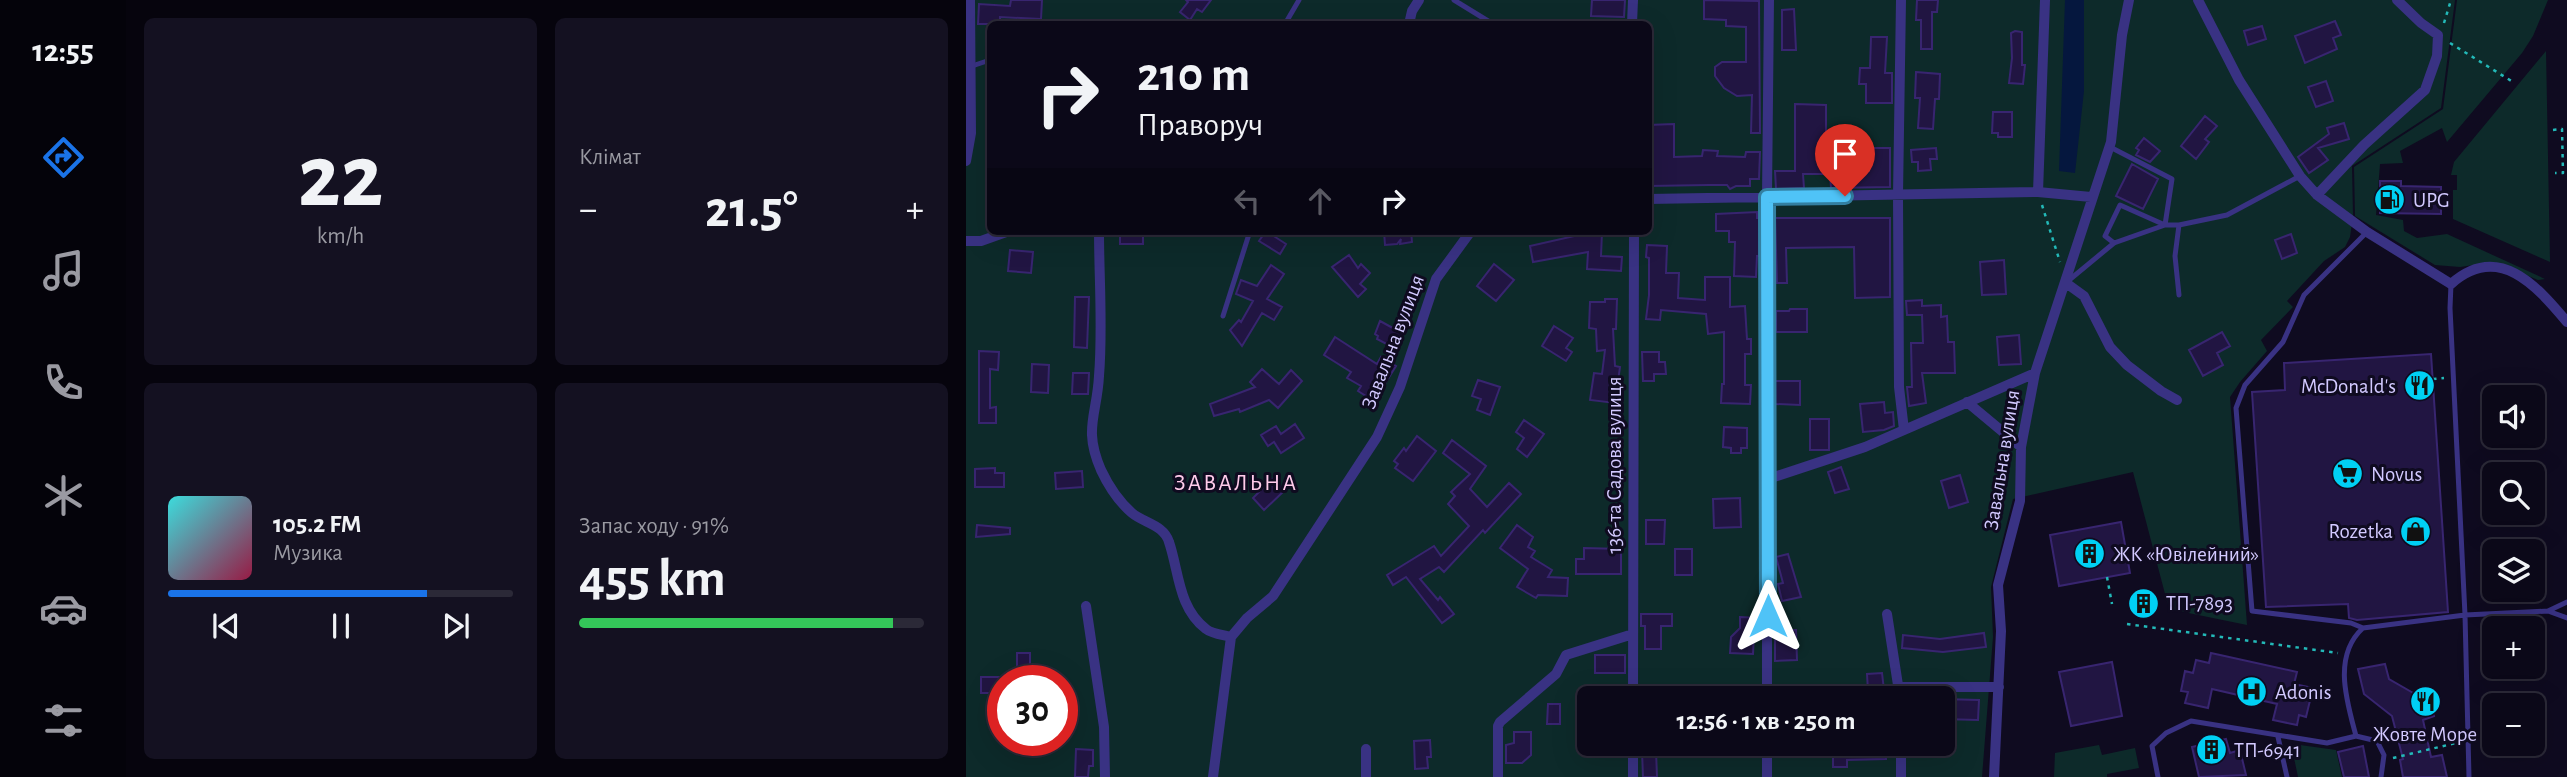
<!DOCTYPE html>
<html lang="uk">
<meta charset="utf-8">
<style>
:root{--surface:#0b0818;--page:#141121;--text:#f1f3f6;--muted:#9a9aa2;--line:#2b2937;--accent:#1a73e8}
body{margin:0;font-family:"Alegreya Sans",sans-serif;background:var(--page);color:var(--text);height:100vh;display:flex;flex-direction:column;font-size:26px;white-space:nowrap}
*{box-sizing:border-box;margin:0}
p{font-size:23px;color:var(--muted)}
.icon{flex:none;width:38px;height:38px;fill:none;stroke:currentColor;stroke-width:2;stroke-linecap:round;stroke-linejoin:round}
.map{position:relative;flex:1;overflow:hidden}
.side{display:flex;flex-direction:column;gap:18px;padding:18px;background:#06040d;width:840px}
.side>*{flex:none}
.banner{position:absolute;left:21px;top:21px;width:665px;height:214px;border-radius:10px;box-shadow:0 7px 28px #0002,0 0 0 2px var(--line);background:#0b0818;color:var(--text);overflow:hidden}
.buttons{position:absolute;left:1516px;top:385px;display:grid;gap:14px}
.buttons a{display:grid;place-items:center;width:63px;height:63px;border-radius:10px;background:var(--surface);box-shadow:0 7px 28px #0002,0 0 0 2px var(--line);font-size:35px}
.speed{position:absolute;left:21px;top:665px;display:flex;gap:14px;font-size:35px;font-weight:700;text-align:center}
.speed>*{display:grid;place-content:center;width:91px;height:91px;border-radius:50%;background:var(--surface);box-shadow:0 7px 28px #0002,0 0 0 2px var(--line);line-height:1}
.speed .limit{border:10px solid #d22;background:#fff;color:#111}
.pin{position:absolute;display:grid;place-items:center;width:60px;height:60px;color:#fff;margin:-72px -30px;border-radius:50% 50% 50% 0;rotate:-45deg;box-shadow:0 0 7px #0007}
.pin .icon{rotate:45deg}
.me{position:absolute;width:77px;margin:-38px;rotate:0deg;stroke-linejoin:round;filter:drop-shadow(0 0 5px #0008)}
.turn{display:flex;align-items:center;gap:24px;height:147px;padding:0 35px;font-size:32px}
.turn .icon{width:91px;height:91px;stroke-width:2.5}
.turn b{display:block;font-size:49px;line-height:60px}
.lanes{display:flex;align-items:center;height:66px;padding:0 35px;background:#0003;justify-content:center;gap:35px;direction:ltr}
.lanes .off{opacity:.35}
.big{font-size:52px;font-weight:700;line-height:1.1}
.side .tile{flex:1;display:flex;flex-direction:column;justify-content:center;gap:10px;min-width:0;padding:0 24px;border-radius:10px;background:var(--page)}
.side .dial{align-items:center;gap:0}
.dial b{font-size:91px;line-height:1}
.song{display:flex;align-items:center;gap:21px}
.cover{width:84px;height:84px;border-radius:10px;background:linear-gradient(135deg,hsl(180 70% 55%),hsl(340 70% 35%))}
.played{height:7px;border-radius:4px;background:linear-gradient(90deg,var(--accent) 75%,var(--line) 75%)}
.keys{display:flex;justify-content:space-around;direction:ltr}
.heat{display:flex;justify-content:space-between;align-items:center;font-size:38px;direction:ltr}
.charge{height:10px;border-radius:5px;background:linear-gradient(90deg,#34c759 91%,var(--line) 0)}
.side .tiles{flex:1;display:grid;gap:18px;grid-template-columns:repeat(2,1fr)}
.trip{position:absolute;left:611px;top:686px;width:378px;height:70px;border-radius:10px;background:var(--surface);box-shadow:0 7px 28px #0002,0 0 0 2px var(--line);font-weight:700;line-height:70px;text-align:center}
main{display:flex;flex:1;min-height:0}
.dock{display:flex;flex-direction:column;width:126px;justify-content:space-around;align-items:center;background:#04030a;color:var(--muted)}
.dock .icon{width:49px;height:49px}
.dock .active{color:var(--accent)}
.dock b{font-size:32px;color:var(--text)}
.map>svg:first-child{display:block}
</style>
<main>
<nav class="dock">
<b>12:55</b>
<svg class="icon active" aria-label="directions" viewBox="0 0 24 24"><path d="M12 3l9 9-9 9-9-9zM9 14v-3h6M13 9l2 2-2 2"/></svg>
<svg class="icon" aria-label="music" viewBox="0 0 24 24"><path d="M9 18V5l10-2v13"/><circle cx="6" cy="18" r="3"/><circle cx="16" cy="16" r="3"/></svg>
<svg class="icon" aria-label="phone" viewBox="0 0 24 24"><path d="M5 4h4l2 5-3 2q2 4 5 5l2-3 5 2v4C11 20 4 13 5 4z"/></svg>
<svg class="icon" aria-label="climate" viewBox="0 0 24 24"><path d="M12 3v18M4 7l16 10M4 17L20 7"/></svg>
<svg class="icon" aria-label="car" viewBox="0 0 24 24"><path d="M5 17H2v-5l4-1 3-4h7l3 4 3 1v5h-3M9 17h6M6 11h13"/><circle cx="7" cy="17" r="2"/><circle cx="17" cy="17" r="2"/></svg>
<svg class="icon" aria-label="filters" viewBox="0 0 24 24"><path d="M4 7h16M4 17h16"/><circle cx="9" cy="7" r="2"/><circle cx="15" cy="17" r="2"/></svg>
</nav>
<section class="side">
<div class="tiles">
<div class="tile dial"><b>22</b><p>km/h</p></div>
<div class="tile"><p>Клімат</p>
<div class="heat"><a>−</a><b class="big">21.5°</b><a>+</a></div>
</div>
<div class="tile">
<div class="song"><i class="cover"></i><div><b>105.2 FM</b><p>Музика</p></div></div>
<div class="played"></div>
<div class="keys"><svg class="icon" aria-label="previous" viewBox="0 0 24 24"><path d="M18 5L8 12l10 7zM5 5v14"/></svg><svg class="icon" aria-label="pause" viewBox="0 0 24 24"><path d="M8 5v14M16 5v14"/></svg><svg class="icon" aria-label="next" viewBox="0 0 24 24"><path d="M6 5l10 7-10 7zM19 5v14"/></svg></div>
</div>
<div class="tile"><p>Запас ходу · 91%</p><b class="big">455 km</b><div class="charge"></div></div>
</div>
</section>
<div class="map">
<svg width="1601" height="777" viewBox="0 0 1601 777">
<rect width="100%" height="100%" fill="#0f0b20"/>
<path fill="#0d2a2a" fill-rule="evenodd" d="M0,0H1489L1475,108L1386,166L1387,216L1384,237L1379,247L1358,261L1321,301L1327,307L1295,340L1301,351L1274,382L1264,397L1281,625L1203,609L1167,472L1047,499L1025,587L1027,637L1016,777H0ZM24,24H682V231H24ZM37,681H96V740H37ZM623,698H976V744H623Z
M1491,0H1582L1567,36L1556,53L1481,142L1476,128L1434,151L1437,163L1414,164L1410,215L1437,220L1438,231L1451,238L1481,234L1579,279L1572,280L1528,262L1494,267L1469,265L1389,216L1388,167L1477,109Z
M1580,51L1584,262L1487,219V190H1491V175H1485L1488,162Z
M1133,745L1136,755L1169,748L1173,768L1141,774V777H1088L1089,753Z
M1334,745L1370,750L1376,777H1332L1327,753Z"/>
<path fill="#05173e" d="M1099,0H1118V91L1109,173L1093,171Z"/>
<path fill="#211542" stroke="#382570" stroke-width="2" d="M45,0H76L75,19L34,17V24H12L13,4L44,6Z
M220,0H245L236,12L231,9L224,20L214,12L222,2Z
M626,0H659L658,17L625,16Z
M738,0L793,1L794,133H785L786,95L771,96L758,88L749,76V67L756,62H780V27L760,26V20L738,19Z
M951,0H972L971,12H966V49H955V20H950Z
M828,9L830,50H816V10Z
M1369,21L1375,35L1367,38L1371,49L1339,63L1329,36Z
M1296,26L1300,39L1282,45L1278,31Z
M1049,31L1056,32V65H1059L1057,84L1043,83L1046,58L1045,33Z
M905,37H921L919,73H926V103H900V84H893L894,68H904Z
M950,72L974,74L973,99H969L967,129L952,128L954,98H949Z
M1360,81L1367,101L1350,107L1342,87Z
M829,104L860,105V141L875,140L876,171H903L902,148H924V187L865,188L864,174H837L838,188L810,189L809,171H829Z
M1027,112H1046V137H1032V133H1026Z
M1239,116L1251,126L1239,139L1243,142L1230,159L1215,146Z
M1378,123L1383,139L1352,148L1362,160L1343,173L1332,157L1363,134L1361,128Z
M708,124V157L736,156L737,150L752,151L751,156L779,157L780,152H794L793,179H784V186H770L764,189L761,185H743L682,186V125Z
M1178,138L1194,151L1184,162L1170,155L1173,150L1170,148Z
M970,148L971,159H964L965,170L952,171V162H946L945,150Z
M1166,164L1192,179L1177,209L1150,196Z
M1414,181H1435V186L1475,187V214L1414,213Z
M791,212V218H793V256H791L790,277L768,276L769,242H763V231H750V214Z
M809,218H924V297L889,298L888,247L820,248L821,283H811Z
M154,231H177V244H154Z
M300,231L320,244L314,254L293,241Z
M418,231H445L446,242L434,244L435,239L431,244L419,245Z
M626,232H636L635,256L656,257L655,271L621,269L622,252L567,262L564,246Z
M1325,234L1331,253L1316,259L1309,240Z
M681,245L701,246L700,273H713L712,298L739,300V277H764V307L779,306L781,339H785V354H779V385H785L784,404L755,403L756,384H758V332L742,334L740,314L695,310L694,320L680,319L683,295V258L680,257Z
M44,250L67,252L65,273L42,271Z
M383,255L392,268L395,264L404,273L394,284L400,289L392,297L366,267Z
M1038,260L1040,294L1016,295L1014,262Z
M528,264L548,280L530,301L511,286Z
M305,265L318,274L301,299L316,307L308,320L296,313L276,346L264,330L273,320L275,322L287,301L270,294L271,291L275,280L291,286Z
M109,297H123L121,348L108,347Z
M639,299H651L650,329H647L649,366L654,367L649,403L624,400L628,373L636,374L639,350L631,351L630,329L623,328L624,302H639Z
M956,300V306L975,305V317L981,316L982,342H988L989,373H956L960,403L943,406L941,387H946L945,343H957L956,315H941L940,301Z
M824,309H841V332H810V311H823Z
M414,321L436,333L428,348L411,339L412,336L409,334Z
M588,326L607,338L600,348L606,352L600,361L576,346Z
M1256,332L1264,346L1251,353L1257,365L1237,376L1223,350Z
M1053,335L1055,364L1033,365L1031,337Z
M369,337L411,364L415,357L430,366L408,401L392,391L395,386L381,378L385,372L358,355Z
M13,351L33,352L32,370L24,369V408L30,407V423H13Z
M676,352H693V362H699L700,374H688V381H677Z
M1465,354L1482,612L1391,620L1383,618L1382,604L1300,607L1286,392L1319,390L1318,363Z
M66,364L83,365L82,393L65,392Z
M296,369L313,384L325,370L336,381L312,408L303,400L274,412L273,409L248,416L244,404L289,387L284,382Z
M107,373H123L122,394H106Z
M512,380L534,387L524,415L511,410L515,399L506,396Z
M809,381H834V405L809,404Z
M918,402L919,413L927,412L928,426L918,430L897,432L894,404Z
M844,419H863V450H844Z
M558,420L578,434L561,457L551,449L558,438L550,432Z
M329,424L338,438L315,453L308,442L302,446L295,435L310,426L315,434Z
M758,427L781,428V448H775V453H765V448L757,447Z
M451,436L470,451L447,481L429,468L432,464L428,461L438,448L440,451Z
M486,440L520,466L504,489L521,507L543,483L555,494L519,533L517,530L478,572L473,567L454,579L472,600L474,597L488,614L476,623L440,577L427,585L421,575L468,546L475,556L503,526L482,504L489,496L485,492L504,474L477,453Z
M875,467L883,489L869,493L862,472Z
M29,468V473H38V487H9V469Z
M116,471L117,487L90,489L89,473Z
M994,475L1002,502L983,508L975,481Z
M306,479L318,491L298,510L287,498Z
M774,498L775,527L748,528L747,499Z
M680,520H699L698,544H680Z
M1155,522L1164,573L1093,586L1084,535Z
M11,525L44,528V534L10,537Z
M551,525L567,537L562,547L569,551L565,557L586,570L582,577L602,578L601,596L572,595L570,598L551,587L562,569L534,548Z
M618,548L655,549V574H610V559H618Z
M709,549H726V575H709Z
M822,554L835,597L816,601L812,584L817,583L810,557Z
M675,614H706V626H695V649H679V626H675Z
M774,617L793,618V636L788,635L787,654L764,653L765,637L774,628Z
M830,630L831,660L809,661V631Z
M1018,633L1020,647L977,652L936,648L937,635L974,639Z
M51,653H64V673L51,672Z
M1245,653L1331,672L1328,684L1347,688L1340,717L1333,715L1331,725L1307,720L1311,704L1246,689L1242,708L1219,703L1222,692L1215,691L1219,671L1227,673L1230,660L1243,663Z
M629,655H659V673H629Z
M1146,662L1156,716L1105,726L1093,672Z
M1419,664L1423,679L1449,694L1462,691L1468,716L1457,720L1465,757L1476,755L1481,777H1437L1434,760L1437,759L1426,716L1398,694L1392,669Z
M916,673L918,690L902,691L901,674Z
M15,677H37V693H15Z
M767,687L792,688L791,698H766Z
M976,699L1013,700L1012,720L976,719Z
M582,704H594V724H581Z
M548,732H565V755L556,763H540V745L548,743Z
M1260,739L1264,753L1274,750L1280,775L1233,777L1226,747Z
M464,740L465,757H461L462,768L449,769L448,741Z
M816,744H849V753L816,754Z
M892,744H919L920,759L881,760V767H867V749H892Z
M1397,746L1403,777H1378L1372,752Z
M110,749L127,750V766H123L122,777H109Z
M690,750L691,777H677L676,751Z"/>
<g fill="none" stroke-linecap="round" stroke-linejoin="round">
<path stroke="#23b9b8" stroke-width="2.5" stroke-dasharray="3.5 5" stroke-linecap="butt" d="M1478,23L1485,0
M1484,43L1547,82
M1587,130L1596,129L1597,173H1589
M1076,205L1094,262
M1467,379L1478,378
M1141,577L1146,604
M1161,624L1372,653
M1427,758L1490,743"/>
<path stroke="#393283" stroke-width="5" d="M488,0L527,24
M319,24L333,0
M6,66L24,60
M1144,147L1206,179L1199,225L1154,205L1139,236L1148,243L1199,225H1213
M1102,281L1148,243
M1485,284L1484,308L1499,615L1503,777
M1213,295L1209,256L1213,225L1261,215L1334,176
M257,316L284,231
M1582,611L1601,618
M1397,628L1385,623L1286,611L1270,408L1279,385L1317,342L1338,295L1401,232
M1390,736C1381,702 1366,656 1397,628L1499,615L1582,611L1601,602
M1312,737L1321,777
M1192,777L1186,746L1200,733L1225,721L1361,743L1390,736L1411,741L1418,755L1415,777"/>
<path stroke="#393283" stroke-width="10" d="M935,0L932,195L933,387L938,430
M1232,0L1273,80L1334,176L1351,195L1401,232L1485,284C1532,242 1570,285 1601,322
M443,24L446,11L453,0
M666,24L667,0
M0,161L5,133L4,0
M1072,192L1079,0
M1351,195L1398,145L1459,90L1471,56L1472,35L1455,23L1431,0
M682,199L1072,192L1125,197
M133,231C133,279 137,328 133,376C131,415 117,429 135,470C143,487 152,501 166,513C178,523 198,525 203,542C213,571 212,608 240,629C246,634 258,635 265,637
M1,241H15L43,231
M1100,283L1118,296L1144,347L1161,365L1195,391L1211,400
M1001,402L1055,447
M802,479L899,447L1069,373
M120,606L138,727L139,777
M921,614L934,698
M265,637L281,618L307,596L411,437L434,387L470,279L505,231
M933,687H1033
M667,698L668,231
M801,698V197L803,0
M667,744V777
M935,744V777
M247,777L265,637
M400,777V749
M532,777V726L534,722L590,674L600,655L667,634
M801,777V744
M1028,777L1035,631L1032,585L1054,501L1055,447L1069,373L1145,142L1156,35L1163,0"/>
</g>
<g fill="none" stroke-linecap="round" stroke-linejoin="round">
<defs>
<path id="route" d="M802,616L801,197L879,196"/>
</defs>
<use href="#route" stroke="#337fa1" stroke-width="18"/>
<use href="#route" stroke="#4fc3f7" stroke-width="12"/>
</g>
<defs>
<symbol id="fuel-disc" viewBox="-11 -11 22 22"><circle r="9.5" fill="#00d0f4" stroke="#0f0b20"/><path d="M-5.5-6h7V0h2V4h1.3V-2.5L3-4.5l.8-.8L6-3V5H2.5V1h-1V6h-7ZM-4.2-4.7v3.2H.2V-4.7Z" fill="#111"/></symbol>
<symbol id="restaurant-disc" viewBox="-11 -11 22 22"><circle r="9.5" fill="#00d0f4" stroke="#0f0b20"/><path d="M-5-6h1v4h1v-4h1v4h1v-4h1v5L-1.5 .5V6h-2V.5L-5-1ZM5-6V6H3V1.5H1.5Q1.5-4 5-6Z" fill="#111"/></symbol>
<symbol id="supermarket-disc" viewBox="-11 -11 22 22"><circle r="9.5" fill="#00d0f4" stroke="#0f0b20"/><path d="M-6-5.5h2.5l.6 2H6L4.5 2H-2.5L-4.4-4H-6ZM-1.5 3.2a1.3 1.3 0 1 0 .1 0ZM3 3.2a1.3 1.3 0 1 0 .1 0Z" fill="#111"/></symbol>
<symbol id="shop-disc" viewBox="-11 -11 22 22"><circle r="9.5" fill="#00d0f4" stroke="#0f0b20"/><path d="M-5-2.5h2.3a2.7 3.5 0 0 1 5.4 0H5L5.5 6h-11ZM-1.5-2.5h3a1.5 2.3 0 0 0-3 0Z" fill="#111"/></symbol>
<symbol id="building-disc" viewBox="-11 -11 22 22"><circle r="9.5" fill="#00d0f4" stroke="#0f0b20"/><path d="M-4-6H4V6H1V3H-1V6H-4ZM-2.5-4.3h1.7v1.8h-1.7ZM.8-4.3h1.7v1.8H.8ZM-2.5-1h1.7V.8h-1.7ZM.8-1h1.7V.8H.8Z" fill="#111"/></symbol>
<symbol id="hospital-disc" viewBox="-11 -11 22 22"><circle r="9.5" fill="#00d0f4" stroke="#0f0b20"/><path d="M-5-5h3v3.5h4V-5h3V5h-3V1.5h-4V5h-3Z" fill="#111"/></symbol>
</defs>
<g fill-rule="evenodd">
<use href="#fuel-disc" x="1406" y="182" width="35" height="35"/>
<use href="#restaurant-disc" x="1436" y="368" width="35" height="35"/>
<use href="#supermarket-disc" x="1364" y="456" width="35" height="35"/>
<use href="#shop-disc" x="1432" y="514" width="35" height="35"/>
<use href="#building-disc" x="1106" y="536" width="35" height="35"/>
<use href="#building-disc" x="1160" y="586" width="35" height="35"/>
<use href="#hospital-disc" x="1268" y="674" width="35" height="35"/>
<use href="#restaurant-disc" x="1442" y="684" width="35" height="35"/>
<use href="#building-disc" x="1228" y="732" width="35" height="35"/>
</g>
<g text-anchor="middle" dominant-baseline="central" stroke-width="6" stroke-linejoin="round" paint-order="stroke">
<g font-size="21" fill="#d2c9ff" stroke="#0f0b20" text-anchor="start">
<text x="1447" y="200">UPG</text>
<text x="1430" y="386" text-anchor="end">McDonald's</text>
<text x="1405" y="474">Novus</text>
<text x="1427" y="531" text-anchor="end">Rozetka</text>
<text x="1147" y="554">ЖК «Ювілейний»</text>
<text x="1200" y="603">ТП-7893</text>
<text x="1309" y="692">Adonis</text>
<text x="1459" y="734" text-anchor="middle">Жовте Море</text>
<text x="1268" y="750">ТП-6941</text>
</g>
<g font-size="21" fill="#d2c9ff" stroke="#0f0b20">
<text transform="translate(427 342) rotate(-69)">Завальна вулиця</text>
<text transform="translate(1036 460) rotate(-81)">Завальна вулиця</text>
<text transform="translate(648 465) rotate(-90)">136-та Садова вулиця</text>
</g>
<g font-size="23" letter-spacing="2" fill="#ffcbea" stroke="#0f0b20">
<text x="270" y="483">ЗАВАЛЬНА</text>
</g>
</g>
</svg>
<div class="buttons">
<a><svg class="icon" aria-label="sound" viewBox="0 0 24 24"><path d="M4 9h4l5-4v14l-5-4H4zM17 9q2 3 0 6"/></svg></a>
<a><svg class="icon" aria-label="search" viewBox="0 0 24 24"><circle cx="10" cy="10" r="6"/><path d="M15 15l6 6"/></svg></a>
<a><svg class="icon" aria-label="layers" viewBox="0 0 24 24"><path d="M12 4l9 5-9 5-9-5zM3 14l9 5 9-5"/></svg></a>
<a>+</a>
<a>−</a>
</div>
<div class="speed"><div class="limit">30</div></div>
<div class="pin" style="left:879px;top:196px;background:#d93025"><svg class="icon" aria-label="arrive" viewBox="0 0 24 24"><path d="M6 21V4h12l-3 4 3 4H6"/></svg></div>
<svg class="me" style="left:802px;top:616px" viewBox="-20 -20 40 40"><path d="M0-17L14 15 0 8-14 15z" fill="#4fc3f7" stroke="#fff" stroke-width="4"/></svg>
<div class="trip">12:56 · 1 хв · 250 m</div>
<div class="banner">
<div class="turn"><svg class="icon" aria-label="right" viewBox="0 0 24 24"><path d="M7 20v-9h11M14 6l5 5-5 5"/></svg><div><b>210 m</b>Праворуч</div></div>
<div class="lanes"><svg class="icon off" aria-label="left" viewBox="0 0 24 24"><path d="M17 20v-9H6M10 6l-5 5 5 5"/></svg><svg class="icon off" aria-label="ahead" viewBox="0 0 24 24"><path d="M12 20V5M6 11l6-6 6 6"/></svg><svg class="icon" aria-label="right" viewBox="0 0 24 24"><path d="M7 20v-9h11M14 6l5 5-5 5"/></svg></div>
</div>
</div>
</main>
